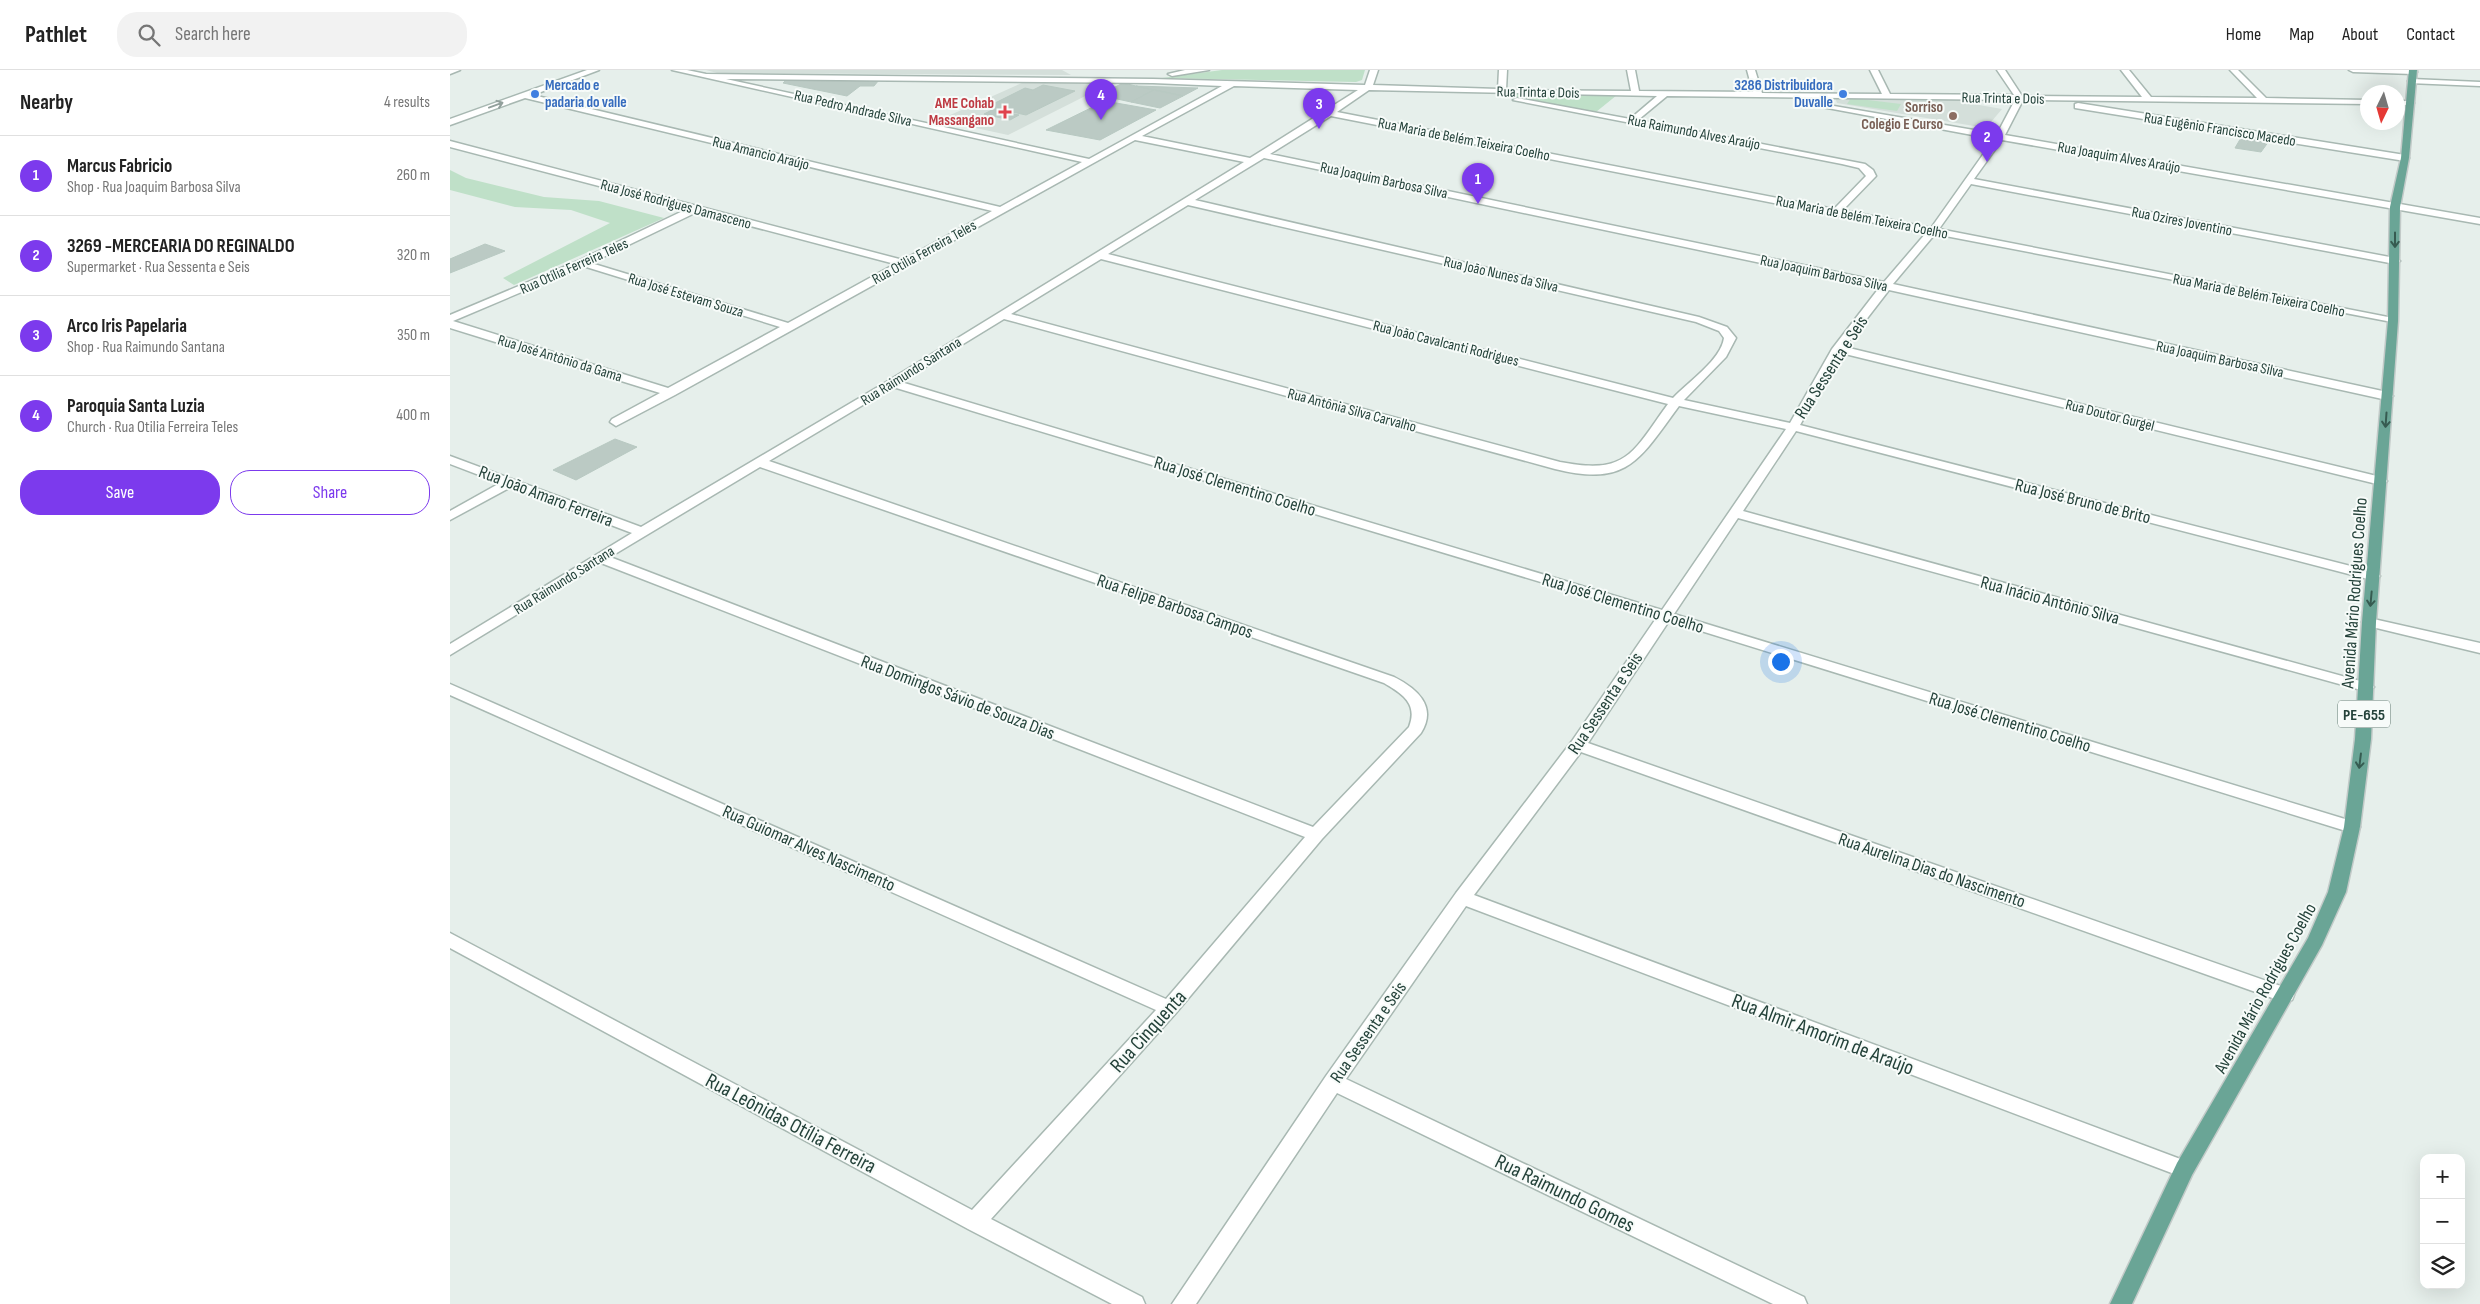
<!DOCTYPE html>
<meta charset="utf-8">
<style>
body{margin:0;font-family:"Sofia Sans Condensed",sans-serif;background:#f2f2f2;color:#222}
.controls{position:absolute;right:15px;bottom:15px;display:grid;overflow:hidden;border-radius:10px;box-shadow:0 5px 20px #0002}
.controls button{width:45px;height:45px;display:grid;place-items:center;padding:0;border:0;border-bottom:1px solid #e0e0e0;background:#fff;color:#222;font:25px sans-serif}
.compass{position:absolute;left:1910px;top:15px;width:45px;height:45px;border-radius:50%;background:#fff;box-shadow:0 5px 20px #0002;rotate:185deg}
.you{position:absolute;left:1330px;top:591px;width:18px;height:18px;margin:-12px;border:4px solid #fff;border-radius:50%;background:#1a73e8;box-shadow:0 0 0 8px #1a73e833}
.badge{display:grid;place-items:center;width:32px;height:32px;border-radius:50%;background:#7c3aed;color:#fff;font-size:16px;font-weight:700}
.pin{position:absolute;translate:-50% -41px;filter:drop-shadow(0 1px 2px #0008)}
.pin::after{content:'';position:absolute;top:26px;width:18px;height:15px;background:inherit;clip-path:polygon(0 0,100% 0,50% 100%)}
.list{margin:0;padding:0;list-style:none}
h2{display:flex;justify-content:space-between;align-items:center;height:65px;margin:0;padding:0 20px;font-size:21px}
h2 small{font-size:16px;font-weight:400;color:#767676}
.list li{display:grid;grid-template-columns:32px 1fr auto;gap:15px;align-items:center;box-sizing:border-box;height:80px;padding:0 20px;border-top:1px solid #e0e0e0}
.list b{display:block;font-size:19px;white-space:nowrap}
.list p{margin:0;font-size:16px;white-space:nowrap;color:#767676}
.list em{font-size:16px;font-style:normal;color:#767676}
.actions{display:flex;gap:10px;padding:15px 20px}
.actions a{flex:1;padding:11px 0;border:1px solid #7c3aed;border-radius:20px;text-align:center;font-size:18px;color:#7c3aed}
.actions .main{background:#7c3aed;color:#fff}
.icon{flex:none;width:28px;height:28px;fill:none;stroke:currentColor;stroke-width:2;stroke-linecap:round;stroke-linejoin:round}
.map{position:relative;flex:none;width:2030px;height:1234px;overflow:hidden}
header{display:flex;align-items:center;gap:30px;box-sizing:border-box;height:70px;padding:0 25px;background:#fff;border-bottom:1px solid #e0e0e0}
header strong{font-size:24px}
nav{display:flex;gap:28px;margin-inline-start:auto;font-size:18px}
.search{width:350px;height:45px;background:#f2f2f2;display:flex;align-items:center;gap:12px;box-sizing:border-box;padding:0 18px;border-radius:20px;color:#767676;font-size:19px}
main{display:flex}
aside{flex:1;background:#fff}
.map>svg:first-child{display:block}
</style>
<header>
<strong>Pathlet</strong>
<div class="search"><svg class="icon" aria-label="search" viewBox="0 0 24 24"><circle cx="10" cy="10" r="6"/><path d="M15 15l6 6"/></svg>Search here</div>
<nav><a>Home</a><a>Map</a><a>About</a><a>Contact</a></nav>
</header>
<main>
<aside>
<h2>Nearby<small>4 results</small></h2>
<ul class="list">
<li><span class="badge">1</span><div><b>Marcus Fabricio</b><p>Shop · Rua Joaquim Barbosa Silva</p></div><em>260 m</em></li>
<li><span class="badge">2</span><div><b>3269 -MERCEARIA DO REGINALDO</b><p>Supermarket · Rua Sessenta e Seis</p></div><em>320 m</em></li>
<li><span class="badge">3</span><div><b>Arco Iris Papelaria</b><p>Shop · Rua Raimundo Santana</p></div><em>350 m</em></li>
<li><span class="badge">4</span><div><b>Paroquia Santa Luzia</b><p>Church · Rua Otilia Ferreira Teles</p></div><em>400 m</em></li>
</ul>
<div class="actions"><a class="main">Save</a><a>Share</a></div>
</aside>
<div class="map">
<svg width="2030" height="1234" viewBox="0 0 2030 1234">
<rect width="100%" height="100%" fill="#e6efeb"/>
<g fill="#d4dfda">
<polygon points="256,0 612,0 621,5 267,3"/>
<polygon points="574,12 661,13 558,65 489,50"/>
<polygon points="1385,27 1520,30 1518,33 1552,39 1536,58 1387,33"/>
</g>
<g fill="#bfe0c8">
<polygon points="772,0 915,0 912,10 906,12 712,8"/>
<polygon points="1047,24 1167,25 1146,42"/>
<polygon points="1401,28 1451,34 1447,41 1397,34"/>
<polygon points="0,100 16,108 94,127 149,131 214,148 64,215 53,208 160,153 121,140 65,137 0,120"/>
</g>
<g fill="#bbcac4" stroke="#b8c9c2">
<polygon points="337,9 429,10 424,16 410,16 397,26 333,13"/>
<polygon points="673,13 686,16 704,20 681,32 649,25"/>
<polygon points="593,15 625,21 576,45 562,42 560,43 569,45 560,50 534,44 544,39 537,37 575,18 583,20"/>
<polygon points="686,16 748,18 733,26"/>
<polygon points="704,20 733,26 710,38 681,32"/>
<polygon points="655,31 706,40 650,70 596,60"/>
<polygon points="1792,66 1819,71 1811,82 1785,78"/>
<polygon points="35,174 55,181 0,203 0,189"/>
<polygon points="165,369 187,377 126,410 103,400"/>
</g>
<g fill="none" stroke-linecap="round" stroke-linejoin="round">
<g stroke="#a8b8b2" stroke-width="3">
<g id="minor">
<polygon points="0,0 10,0 0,4"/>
<path d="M137,0h12l-66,25 467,112 82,-45 -410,-92h15l19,4 447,5 212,6 5,-15h8l-5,15 125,4 1,-19h8l-1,20 125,1 -4,-21h8l4,21 114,1 -6,-22h8l7,23 120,1 -12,-24h8l12,24 124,1 -17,-25h8l17,26 120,1 -21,-27h8l22,27 106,1 -27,-28h8l28,28 102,2v4l-345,-4 -18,35 475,83v6l-478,-84 -28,39 421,79 5,3 -5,3 -424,-80 -32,45 454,89 4,1v4l-462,-89 -42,50 494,108 6,4 -2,2 -4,2 -498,-110 -44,57 540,131 2,3 -2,3 -4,1 -540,-132 -41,72 578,148 2,3 -2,3h-10l-572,-148 -53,80 628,173 3,3 -3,3h-10l-623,-172 -64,96 684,209 2,4 -2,4h-12l-677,-210 -81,122 704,247 2,5 -2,5 -7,2 -7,-2 -697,-248 -107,143 717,268 3,6 -3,6 -7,3 -7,-3 -711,-269 -120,173 458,218 3,7h-34l-436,-211 -141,211h-24l154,-228 130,-183 116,-152 85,-124 -764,-230 -124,74 625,216c22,11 44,29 27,56l-99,106 -146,174 -185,206 151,78 3,7h-33l-144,-75 -518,-281v-15l522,277 184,-200 -706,-315v-11l716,315 139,-162 -704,-274 -151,92v-11l182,-111 -121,-46 -61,33v-9l50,-28 -50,-19v-8l191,71 247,-146 356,-219 -109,-22 -460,255 -59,31 -6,-4 2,-3 48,-26 -210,-65v-13l128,-54 109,-52 -237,-62v-6l453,119 89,-49 -467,-113 -75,27v-6zM276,9l427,4 69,3 -133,73zM784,16l124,4 -108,68 -108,-22zM919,20l288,6 -27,23 -113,-21 -4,2 329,64 17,4 7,8 -32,33 -497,-97zM1217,26l348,4 -18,34 -198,-34 -4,2 199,37 -63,89 -88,-18 33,-34 -3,-6 -8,-6 -227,-44zM881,46l595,117 -42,49 -614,-128zM814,88l615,130 -47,61 -42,74 -106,-23 42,-43 10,-19 -9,-11 -28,-10 -504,-117zM738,135l508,117 23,9 5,7c-3,22 -36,44 -51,60l-565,-144zM247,142l198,52 -107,59 -197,-60zM651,189l567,145c-36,49 -40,71 -108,58l-549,-148zM133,196l197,61 -112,61 -215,-67zM554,249l551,150c73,18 84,-9 124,-63l107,23 -124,181 -761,-228zM310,397l624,216c19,11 34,21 25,44l-96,100 -703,-270z"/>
<polygon points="735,0 759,0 722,6 718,4"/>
<polygon points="1899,0 1965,0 1967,2 1963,4 1903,2"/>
<polygon points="1962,9 2030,12 2030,16 1959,13 1958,11"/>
<polygon points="1948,31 1960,31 1964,33 1960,35 1948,35"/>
<polygon points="1628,33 1955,85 1959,88 1955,91 1625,38 1625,34"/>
<polygon points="1919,548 2030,573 2030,583 1914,555 1912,552 1914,549"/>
</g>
</g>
<g stroke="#c2cac8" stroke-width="3">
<polygon id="primary" points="1959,0 1967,0 1959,88 1950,137 1948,251 1926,552 1921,669 1910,757 1896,822 1872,875 1742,1105 1682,1234 1660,1234 1727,1093 1858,868 1878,822 1894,757 1905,669 1912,552 1938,251 1940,137 1951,88"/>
</g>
<use href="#minor" fill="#fff" fill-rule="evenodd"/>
<use href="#primary" fill="#6aa596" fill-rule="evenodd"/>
</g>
<defs><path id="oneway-shaft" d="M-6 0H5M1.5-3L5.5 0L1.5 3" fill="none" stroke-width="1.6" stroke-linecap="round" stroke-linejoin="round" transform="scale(1.25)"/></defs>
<use stroke="#92a09c" href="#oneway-shaft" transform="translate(46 35) rotate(-20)"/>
<g stroke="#365b51">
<use href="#oneway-shaft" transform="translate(1945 170) rotate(90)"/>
<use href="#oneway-shaft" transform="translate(1936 350) rotate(94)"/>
<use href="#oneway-shaft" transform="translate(1921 529) rotate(95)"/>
<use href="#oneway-shaft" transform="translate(1910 691) rotate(97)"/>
</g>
<g fill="#3f7fe0" stroke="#f7fbf9" stroke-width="2">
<circle cx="85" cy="24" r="5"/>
<circle cx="1393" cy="24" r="5"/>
</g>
<path fill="#e0444e" stroke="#f7fbf9" stroke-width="2" d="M552.5 34.5h5v5h5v5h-5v5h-5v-5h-5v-5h5z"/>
<circle fill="#8d6e63" stroke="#f7fbf9" stroke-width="2" cx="1503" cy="46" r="5"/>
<g text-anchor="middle" stroke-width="4" stroke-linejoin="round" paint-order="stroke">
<g font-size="15" font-weight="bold" fill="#366cbe" stroke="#f7fbf9" text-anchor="start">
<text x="95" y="20">Mercado e<tspan x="95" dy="17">padaria do valle</tspan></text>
<text x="1383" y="20" text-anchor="end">3286 Distribuidora<tspan x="1383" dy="17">Duvalle</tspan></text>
</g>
<g font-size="15" fill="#24423a" stroke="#f7fbf9">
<text transform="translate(1088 22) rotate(1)" y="5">Rua Trinta e Dois</text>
<text transform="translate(1553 28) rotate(1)" y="5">Rua Trinta e Dois</text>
<text transform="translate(403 38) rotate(13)" y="5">Rua Pedro Andrade Silva</text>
<text transform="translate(1770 59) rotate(9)" y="5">Rua Eugênio Francisco Macedo</text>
<text transform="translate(1244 62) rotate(11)" y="5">Rua Raimundo Alves Araújo</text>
<text transform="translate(1014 69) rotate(11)" y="5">Rua Maria de Belém Teixeira Coelho</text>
<text transform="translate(311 83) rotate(14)" y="5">Rua Amancio Araújo</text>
<text transform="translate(1669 87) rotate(10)" y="5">Rua Joaquim Alves Araújo</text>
<text transform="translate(934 110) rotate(12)" y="5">Rua Joaquim Barbosa Silva</text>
<text transform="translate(226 134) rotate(15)" y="5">Rua José Rodrigues Damasceno</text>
<text transform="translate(1412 147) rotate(11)" y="5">Rua Maria de Belém Teixeira Coelho</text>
<text transform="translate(1732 151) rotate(11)" y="5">Rua Ozires Joventino</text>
<text transform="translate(474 182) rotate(-29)" y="5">Rua Otilia Ferreira Teles</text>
<text transform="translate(124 196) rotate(-24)" y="5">Rua Otília Ferreira Teles</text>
<text transform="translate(1374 203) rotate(12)" y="5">Rua Joaquim Barbosa Silva</text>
<text transform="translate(1051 204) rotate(13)" y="5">Rua João Nunes da Silva</text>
<text transform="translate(236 225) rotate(17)" y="5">Rua José Estevam Souza</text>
<text transform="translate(1809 225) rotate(11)" y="5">Rua Maria de Belém Teixeira Coelho</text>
<text transform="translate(996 273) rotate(14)" y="5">Rua João Cavalcanti Rodrigues</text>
<text transform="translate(110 288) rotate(17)" y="5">Rua José Antônio da Gama</text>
<text transform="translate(1770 289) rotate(12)" y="5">Rua Joaquim Barbosa Silva</text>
<text transform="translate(461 301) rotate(-32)" y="5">Rua Raimundo Santana</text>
<text transform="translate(902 340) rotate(15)" y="5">Rua Antônia Silva Carvalho</text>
<text transform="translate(1660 345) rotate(14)" y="5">Rua Doutor Gurgel</text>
<text transform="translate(114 510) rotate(-32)" y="5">Rua Raimundo Santana</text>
</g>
<g font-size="15" font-weight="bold" fill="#be3a42" stroke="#f7fbf9" text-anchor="end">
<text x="544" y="38">AME Cohab<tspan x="544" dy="17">Massangano</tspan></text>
</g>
<g font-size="15" font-weight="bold" fill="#785e54" stroke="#f7fbf9" text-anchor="end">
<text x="1493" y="42">Sorriso<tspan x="1493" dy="17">Colegio E Curso</tspan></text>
</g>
<rect fill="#f7fbf9" stroke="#637a73" stroke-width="1" x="1888" y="630.5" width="52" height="27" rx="4"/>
<g font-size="16" font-weight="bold" fill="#24423a">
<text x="1914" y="650">PE-655</text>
</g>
<g font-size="18" fill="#24423a" stroke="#f7fbf9">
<text transform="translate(1381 297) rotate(-57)" y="6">Rua Sessenta e Seis</text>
<text transform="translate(785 416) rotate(17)" y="6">Rua José Clementino Coelho</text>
<text transform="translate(96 426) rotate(21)" y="6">Rua João Amaro Ferreira</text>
<text transform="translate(1633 431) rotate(14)" y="6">Rua José Bruno de Brito</text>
<text transform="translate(1904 523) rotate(-86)" y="6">Avenida Mário Rodrigues Coelho</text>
<text transform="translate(1600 530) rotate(15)" y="6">Rua Inácio Antônio Silva</text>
<text transform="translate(1173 533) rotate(17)" y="6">Rua José Clementino Coelho</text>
<text transform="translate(725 536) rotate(19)" y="6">Rua Felipe Barbosa Campos</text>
<text transform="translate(508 627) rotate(21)" y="6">Rua Domingos Sávio de Souza Dias</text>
<text transform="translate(1155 633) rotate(-56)" y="6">Rua Sessenta e Seis</text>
<text transform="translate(1560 652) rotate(17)" y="6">Rua José Clementino Coelho</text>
<text transform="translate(359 778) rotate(24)" y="6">Rua Guiomar Alves Nascimento</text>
<text transform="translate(1482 800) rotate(19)" y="6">Rua Aurelina Dias do Nascimento</text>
<text transform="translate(1815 918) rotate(-61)" y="6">Avenida Mário Rodrigues Coelho</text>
<text transform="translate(918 962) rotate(-55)" y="6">Rua Sessenta e Seis</text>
</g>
<g font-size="21" fill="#24423a" stroke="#f7fbf9">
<text transform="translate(698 961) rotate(-48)" y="7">Rua Cinquenta</text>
<text transform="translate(1373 964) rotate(21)" y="7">Rua Almir Amorim de Araújo</text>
<text transform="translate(341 1053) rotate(28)" y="7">Rua Leônidas Otília Ferreira</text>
<text transform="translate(1115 1123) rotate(26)" y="7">Rua Raimundo Gomes</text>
</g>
</g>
</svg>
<div class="controls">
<button>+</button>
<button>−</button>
<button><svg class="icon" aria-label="layers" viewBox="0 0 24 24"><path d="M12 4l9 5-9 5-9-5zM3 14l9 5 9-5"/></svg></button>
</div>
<svg class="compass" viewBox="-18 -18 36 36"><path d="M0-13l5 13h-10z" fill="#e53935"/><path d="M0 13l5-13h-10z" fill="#767676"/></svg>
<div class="you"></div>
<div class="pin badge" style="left:1028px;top:134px">1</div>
<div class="pin badge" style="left:1537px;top:92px">2</div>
<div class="pin badge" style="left:869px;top:59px">3</div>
<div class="pin badge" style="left:651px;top:50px">4</div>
</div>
</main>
